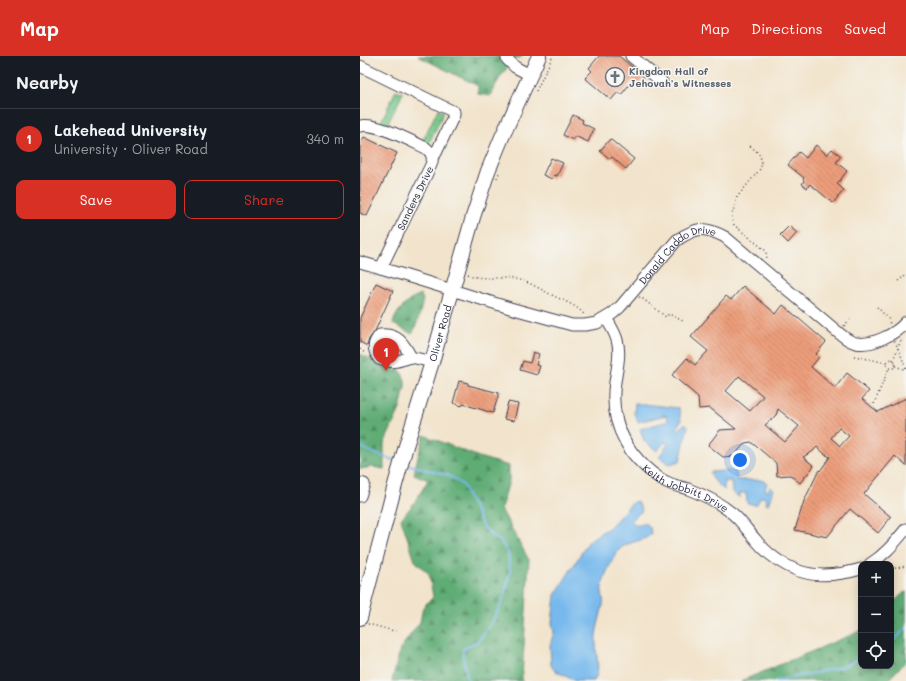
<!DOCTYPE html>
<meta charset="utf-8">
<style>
body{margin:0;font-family:Mali,sans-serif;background:#242831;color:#f1f3f6}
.controls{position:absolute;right:12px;bottom:12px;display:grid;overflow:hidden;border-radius:8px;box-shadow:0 2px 10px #0003}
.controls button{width:36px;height:36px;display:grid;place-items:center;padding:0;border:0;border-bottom:1px solid #363941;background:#171b24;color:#f1f3f6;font:20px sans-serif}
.you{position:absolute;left:380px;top:404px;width:14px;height:14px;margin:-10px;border:3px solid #fff;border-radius:50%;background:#1a73e8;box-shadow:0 0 0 6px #1a73e833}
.badge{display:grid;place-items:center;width:26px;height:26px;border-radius:50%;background:#d93025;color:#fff;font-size:13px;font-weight:700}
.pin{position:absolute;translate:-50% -33px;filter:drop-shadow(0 1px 2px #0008)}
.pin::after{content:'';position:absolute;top:21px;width:14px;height:12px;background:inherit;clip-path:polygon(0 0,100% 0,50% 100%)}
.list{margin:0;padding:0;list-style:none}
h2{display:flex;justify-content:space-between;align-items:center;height:52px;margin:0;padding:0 16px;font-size:17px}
h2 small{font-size:13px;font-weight:400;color:#9ea1a6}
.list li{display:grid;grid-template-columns:26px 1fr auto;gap:12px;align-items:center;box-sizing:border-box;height:60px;padding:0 16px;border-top:1px solid #363941}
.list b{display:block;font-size:15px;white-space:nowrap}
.list p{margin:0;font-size:13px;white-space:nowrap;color:#9ea1a6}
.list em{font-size:13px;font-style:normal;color:#9ea1a6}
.actions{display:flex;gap:8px;padding:12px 16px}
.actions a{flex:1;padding:9px 0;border:1px solid #d93025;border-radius:8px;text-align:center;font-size:14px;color:#d93025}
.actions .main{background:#d93025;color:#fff}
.icon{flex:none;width:22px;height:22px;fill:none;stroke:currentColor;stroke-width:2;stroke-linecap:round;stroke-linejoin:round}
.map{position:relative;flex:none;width:546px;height:625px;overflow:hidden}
header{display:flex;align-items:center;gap:24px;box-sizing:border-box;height:56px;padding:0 20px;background:#d93025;color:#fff}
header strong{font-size:19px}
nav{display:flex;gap:22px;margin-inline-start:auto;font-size:14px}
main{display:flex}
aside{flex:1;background:#171b24}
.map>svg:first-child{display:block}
</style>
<header>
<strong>Map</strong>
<nav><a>Map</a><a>Directions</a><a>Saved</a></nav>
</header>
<main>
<aside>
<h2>Nearby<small></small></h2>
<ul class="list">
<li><span class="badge">1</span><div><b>Lakehead University</b><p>University · Oliver Road</p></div><em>340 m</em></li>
</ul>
<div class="actions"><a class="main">Save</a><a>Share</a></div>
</aside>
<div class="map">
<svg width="546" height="625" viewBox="0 0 546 625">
<defs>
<pattern id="grass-dots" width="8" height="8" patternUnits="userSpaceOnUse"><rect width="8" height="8" fill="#74c789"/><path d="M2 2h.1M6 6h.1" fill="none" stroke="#5fa171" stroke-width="1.8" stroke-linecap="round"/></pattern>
<pattern id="forest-firs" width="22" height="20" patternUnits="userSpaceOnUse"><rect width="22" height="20" fill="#5fac75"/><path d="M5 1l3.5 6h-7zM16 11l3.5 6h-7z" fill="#4e8c61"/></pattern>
<pattern id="building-back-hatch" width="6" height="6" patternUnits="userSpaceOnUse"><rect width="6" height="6" fill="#ed9e7a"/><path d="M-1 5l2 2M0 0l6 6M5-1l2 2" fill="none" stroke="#c08065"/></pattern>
</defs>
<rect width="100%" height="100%" fill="#f6f6f2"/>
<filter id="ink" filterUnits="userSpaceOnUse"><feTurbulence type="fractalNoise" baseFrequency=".025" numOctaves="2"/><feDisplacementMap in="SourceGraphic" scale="8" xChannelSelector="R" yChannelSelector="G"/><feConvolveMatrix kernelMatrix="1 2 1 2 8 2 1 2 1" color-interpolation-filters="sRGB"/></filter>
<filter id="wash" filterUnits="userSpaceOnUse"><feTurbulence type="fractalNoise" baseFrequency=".012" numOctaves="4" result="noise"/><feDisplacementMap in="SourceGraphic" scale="16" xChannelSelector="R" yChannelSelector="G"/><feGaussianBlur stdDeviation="0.9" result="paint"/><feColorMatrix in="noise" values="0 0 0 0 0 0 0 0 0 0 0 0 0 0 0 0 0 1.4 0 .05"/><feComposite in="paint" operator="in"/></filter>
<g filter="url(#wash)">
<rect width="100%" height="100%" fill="#f2e4cc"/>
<g fill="url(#grass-dots)" stroke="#4b7462">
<polygon points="36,34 43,37 27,69 21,66"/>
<polygon points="78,53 84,56 68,89 62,86"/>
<path d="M26,285c7,0 13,6 14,13l-3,3 -9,1 -9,-6c1,-5 2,-9 7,-11z"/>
</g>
<g fill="url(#forest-firs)" stroke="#406758">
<path d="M58,0h105c-17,7 -25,25 -33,40l-12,-2v-8z"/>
<path d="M60,238l3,5c-2,12 -5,24 -11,35l-19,-10c2,-13 16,-24 27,-30z"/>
<polygon points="0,298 29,312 37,310 41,315 45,324 45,331 40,353 24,388 24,413 13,411 0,413"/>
<path d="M64,379l55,22 30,9v15l-8,28 28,51 -7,119 2,2h-132l8,-32 20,-27 3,-15 10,-10 -4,-23 -14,-13 -14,-42 14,-17 13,-22 -14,-6c2,-13 7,-26 10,-39z"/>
<polygon points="546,535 546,605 527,625 381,625 498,576 501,574 501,610 531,610 531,548"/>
</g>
<g fill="#77b9ec" stroke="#4c6e94">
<polygon points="275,347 319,352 321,365 316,372 319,374 325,367 328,370 320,405 309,408 299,401 308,388 305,386 297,395 284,385 280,373 308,365 306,359 278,366 274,357"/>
<path d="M376,414l1,10h24l6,3 -2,7 3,1 2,-4 4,2 -6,15 -3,-2 1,-4 -5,-1 -5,8 -9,-2 -1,-10h-6v5l-8,-6 -1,-11h-7v9c-5,-5 -13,-10 -14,-18z"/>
<path d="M277,445l4,7 1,3 -10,8 1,4c4,4 7,2 12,0l5,4 1,7c-8,9 -24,6 -33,17 -4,4 -16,30 -16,36 -1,7 3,12 1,18 -3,14 -8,26 -7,40 0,12 5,25 -2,36h-19l-21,-11 -3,-5 -1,-20 4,-13 -2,-9 3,-28 27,-43 7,-11 11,-8 9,-5 21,-23 3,-3z"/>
</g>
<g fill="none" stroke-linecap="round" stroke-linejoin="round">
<g stroke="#77b9ec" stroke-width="2">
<path d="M0,390c11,7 24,11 36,15"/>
<polyline points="46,408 88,419 103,429 107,440 116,455 122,469 131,479 141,486 148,496 150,516 145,538 139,553 131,568 118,585 103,593 103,602 108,625"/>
<polyline points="531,587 546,572"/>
<polyline points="415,625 482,611 501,602"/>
</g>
</g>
<g id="blocks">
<g fill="url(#building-back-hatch)" fill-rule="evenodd">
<polygon points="239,0 259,0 284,21 278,29 272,25 261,39 258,36 251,44 225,22 232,15 229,12"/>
<polygon points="213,59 223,64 222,67 234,73 228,86 215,80 213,84 203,79"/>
<polygon points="4,81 37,97 7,160 0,157 0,89"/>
<polygon points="250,83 274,103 266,113 252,101 250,103 240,95"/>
<polygon points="456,89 467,99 472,93 481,100 476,106 487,115 477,128 484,134 473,147 450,128 447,132 442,128 444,125 443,123 444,122 428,109 439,96 446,102"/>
<polygon points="191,102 203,107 197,120 194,119 192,123 183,119"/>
<polygon points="429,170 437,177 428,187 420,179"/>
<polygon points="16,227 33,235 15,275 9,283 7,290 0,286 0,262"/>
<path d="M383,230l33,28 7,-9 43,37 -10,12 3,3 -8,10 24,21 12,-15 22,18 -7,8 16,13 28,-14v68l-11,-10 -31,38 27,23 -13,16 -28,-24 -23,28 -32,-7 9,-29 15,-31 1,1 10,-14 -4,-2 1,-1h-2l-8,-7 -5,5 -9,5 11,9 -14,17 -10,-8 -13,1 -1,-13 -25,-21 -6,1 -11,13 -11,1 -15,-12 12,-15 16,-1 -26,-21 -11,1 -1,-12 -26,-22 15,-17 8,7 13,-14 -17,-14 35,-41 5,4zM379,320l24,20 -13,15 -24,-20zM418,353l21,17 -14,16 -20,-17 8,-7 3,-3zM479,372l10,8 -9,10 -9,-8z"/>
<polygon points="173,296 179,298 176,309 180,310 177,319 160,314 163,305 170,307"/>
<polygon points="99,325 108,327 108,329 139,337 133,357 103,348 102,350 93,347"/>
<polygon points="148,346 158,348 154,365 144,363"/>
</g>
</g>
</g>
<g filter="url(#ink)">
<use href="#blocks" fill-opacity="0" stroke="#413f51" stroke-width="1"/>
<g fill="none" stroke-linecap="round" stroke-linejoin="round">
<g stroke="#413f51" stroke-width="13">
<g id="minor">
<polyline points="147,0 147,3 155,11 170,19"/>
<polyline points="271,0 302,26"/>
<polyline points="0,10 92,55 94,56 94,59 76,97 72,100"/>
<path id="s1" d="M0,70c16,-4 51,15 66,22 6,5 8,9 5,17l-50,103 129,40 62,17h13l12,-2 15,-9 8,-7 57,-67c20,-13 27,-14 48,-3l115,97c5,4 10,8 16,9 16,3 40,-9 50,-21"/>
<polyline points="0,206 21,212"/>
<path id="s2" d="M246,262c4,7 9,14 11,22 4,13 0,29 -2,42 -3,20 0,41 10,59 8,16 28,36 46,43 5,2 11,3 17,5 16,6 32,14 45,25 8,7 15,17 22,25 12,15 25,25 44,32 20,7 41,4 62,-2"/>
<path d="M51,301c-13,4 -18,7 -32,2 -6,-10 -7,-15 1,-24 18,-2 24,9 31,22l21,5"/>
<polyline points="0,427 4,428 0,440"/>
<path d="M510,508c15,-9 25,-22 36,-35"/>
</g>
</g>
<g stroke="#413f51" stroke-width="16">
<g id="major">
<path id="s3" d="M0,562l35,-133 11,-39 26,-84 16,-57 25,-88 15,-46 14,-34 37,-81"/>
</g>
</g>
<g stroke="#413f51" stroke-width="1.5" stroke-dasharray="1 3" stroke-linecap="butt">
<polyline points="176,35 193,0"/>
<path d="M390,90c9,7 12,9 11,22l-24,29 -5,18v4l2,6 32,26 1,9"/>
<polyline points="137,122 140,115"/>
<path d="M108,218c13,7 32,2 46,5 15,2 27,11 40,17 10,5 25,10 31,20"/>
<polyline points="538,225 542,222 546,218"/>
<polyline points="279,241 283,243 306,261 309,258 325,266"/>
<polyline points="517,251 528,262 530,268"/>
<polyline points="484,270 492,261"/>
<polyline points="535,285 546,312"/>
<polyline points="0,293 6,298"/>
<polyline points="494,300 527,307"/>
<circle cx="531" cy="308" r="4.5"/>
<polyline points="533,304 542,282"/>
<polyline points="535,310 546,314"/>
<polyline points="514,348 529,312"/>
<polyline points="531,513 546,510"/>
<polyline points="8,568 38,576"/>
</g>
<use href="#minor" stroke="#fff" stroke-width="11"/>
<use href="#major" stroke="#fff" stroke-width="14"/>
</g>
</g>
<defs>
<g id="church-ring" transform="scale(1)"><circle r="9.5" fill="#f6f6f2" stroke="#6b7280" stroke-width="1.5"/><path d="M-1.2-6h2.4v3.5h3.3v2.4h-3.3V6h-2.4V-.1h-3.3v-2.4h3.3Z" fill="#6b7280"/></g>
</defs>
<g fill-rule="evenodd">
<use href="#church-ring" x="255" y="21"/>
</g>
<g text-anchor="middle" stroke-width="3" stroke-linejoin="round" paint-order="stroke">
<g font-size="10" font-weight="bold" fill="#5b616d" stroke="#f6f6f2" text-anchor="start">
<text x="269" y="19">Kingdom Hall of<tspan x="269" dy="12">Jehovah's Witnesses</tspan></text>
</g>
<g font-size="10" fill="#22223b" stroke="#f6f6f2">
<text transform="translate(55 142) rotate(-64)" y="4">Sanders Drive</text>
<text dy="4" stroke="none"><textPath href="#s1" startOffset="538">Donald Caddo Drive</textPath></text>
<text dy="4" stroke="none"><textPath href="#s3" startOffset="296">Oliver Road</textPath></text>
<text dy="4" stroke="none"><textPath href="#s2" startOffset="207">Keith Jobbitt Drive</textPath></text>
</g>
</g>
</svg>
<div class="controls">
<button>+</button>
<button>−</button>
<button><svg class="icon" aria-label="locate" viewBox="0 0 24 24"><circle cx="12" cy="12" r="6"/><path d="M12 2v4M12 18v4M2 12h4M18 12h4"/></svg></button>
</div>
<div class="you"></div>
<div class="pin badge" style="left:26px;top:315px">1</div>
</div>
</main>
